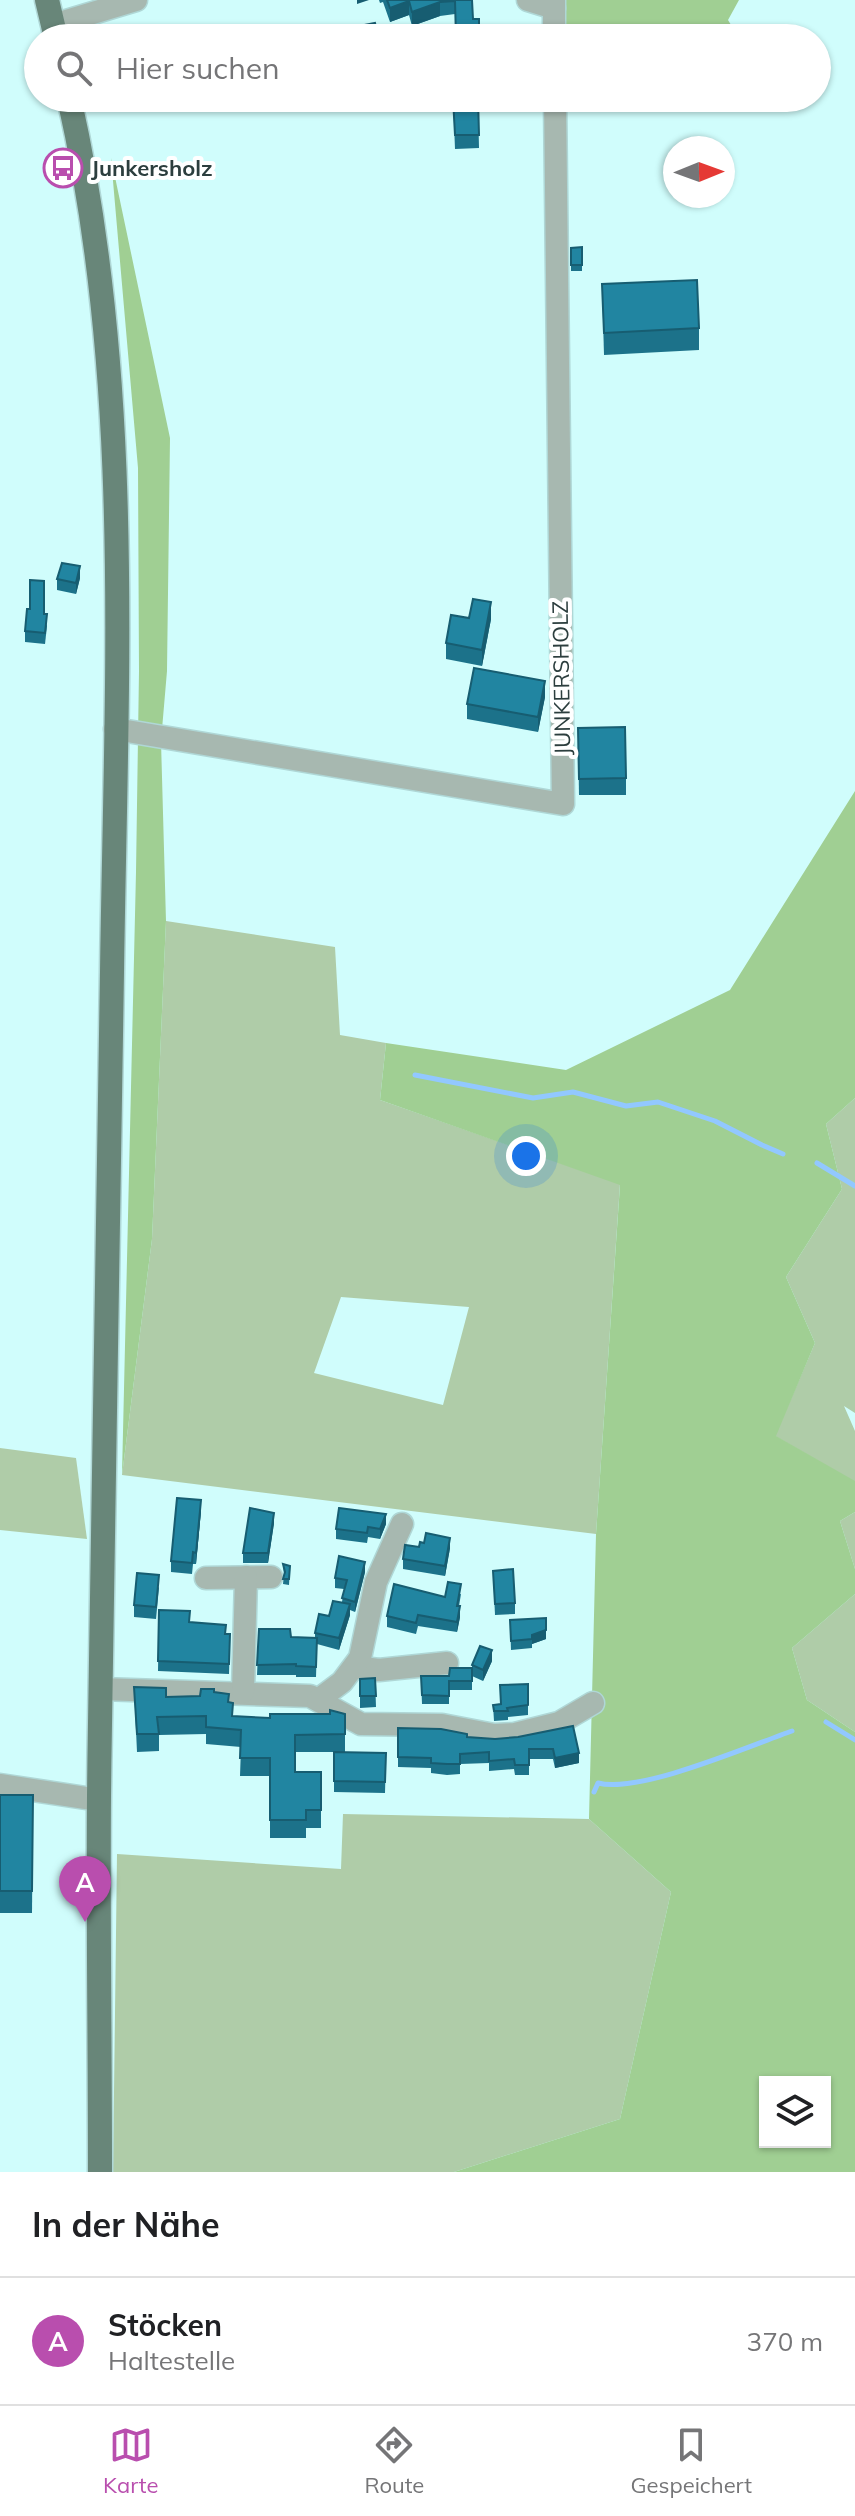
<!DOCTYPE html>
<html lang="de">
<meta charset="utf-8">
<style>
body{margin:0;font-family:Mulish,sans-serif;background:#f6f6f6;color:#202124}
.controls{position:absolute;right:24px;bottom:24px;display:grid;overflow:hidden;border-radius:0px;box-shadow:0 2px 6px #0004}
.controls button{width:72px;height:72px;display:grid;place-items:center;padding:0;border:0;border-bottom:2px solid #e0e0e0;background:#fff;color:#202124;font:40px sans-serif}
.compass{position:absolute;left:663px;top:136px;width:72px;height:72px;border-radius:50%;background:#fff;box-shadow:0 2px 6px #0004;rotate:89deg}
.you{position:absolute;left:526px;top:1156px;width:28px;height:28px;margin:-20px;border:6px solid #fff;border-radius:50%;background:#1a73e8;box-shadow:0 0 0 12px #1a73e833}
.badge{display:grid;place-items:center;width:52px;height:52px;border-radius:50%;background:#b94eae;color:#fff;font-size:26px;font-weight:700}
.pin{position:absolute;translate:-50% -66px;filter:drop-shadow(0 2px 4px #0008)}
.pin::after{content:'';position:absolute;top:42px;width:28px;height:24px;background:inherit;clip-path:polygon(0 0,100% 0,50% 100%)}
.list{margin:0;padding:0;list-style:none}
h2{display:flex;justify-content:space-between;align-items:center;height:104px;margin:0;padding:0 32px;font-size:34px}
h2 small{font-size:26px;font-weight:400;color:#757577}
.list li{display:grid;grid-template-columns:52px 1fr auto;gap:24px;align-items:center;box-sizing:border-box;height:128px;padding:0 32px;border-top:2px solid #e0e0e0}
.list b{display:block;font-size:30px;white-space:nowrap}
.list p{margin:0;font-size:26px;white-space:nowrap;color:#757577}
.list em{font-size:26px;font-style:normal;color:#757577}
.icon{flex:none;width:44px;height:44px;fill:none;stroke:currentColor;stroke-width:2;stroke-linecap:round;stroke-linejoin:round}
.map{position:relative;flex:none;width:855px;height:2172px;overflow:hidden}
.search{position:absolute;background:#fff;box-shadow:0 2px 6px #0004;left:24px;right:24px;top:24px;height:88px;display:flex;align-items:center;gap:20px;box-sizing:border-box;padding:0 28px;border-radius:44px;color:#757577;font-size:30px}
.sheet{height:232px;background:#fff}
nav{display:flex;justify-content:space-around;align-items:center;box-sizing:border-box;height:112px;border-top:2px solid #e0e0e0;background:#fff;font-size:22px;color:#757577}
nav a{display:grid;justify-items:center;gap:4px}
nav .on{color:#b94eae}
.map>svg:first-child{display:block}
</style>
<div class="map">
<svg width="855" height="2172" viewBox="0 0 855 2172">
<rect width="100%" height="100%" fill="#d0fdfc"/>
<g fill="#afcca8" fill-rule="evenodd">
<path d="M166,921l169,26 5,88 46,8 -6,57 240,84 -24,350 -474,-59 30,-236zM341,1297l128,10 -26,98 -129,-32z"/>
<polygon points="855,1098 855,1413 844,1406 855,1431 855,1482 775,1436 815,1343 786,1277 842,1189 826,1124"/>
<polygon points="0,1448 76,1458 87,1539 0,1530"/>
<polygon points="855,1512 855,1569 840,1521"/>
<polygon points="855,1594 855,1732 807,1700 792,1648"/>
<polygon points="343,1814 589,1819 671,1892 620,2119 454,2172 113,2172 117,1854 341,1869"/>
</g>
<g fill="#a0cf93" fill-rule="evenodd">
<polygon points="561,0 739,0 728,20 739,38 563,38"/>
<polygon points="111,158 170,438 167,671 161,741 166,921 152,1239 122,1475 136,872 139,671 138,468"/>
<path d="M855,791v307l-29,26 16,65 -56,88 29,66 -39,93 79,45v31l-15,9 15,48v25l-63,54 15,52 48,32v440h-401l166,-53 51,-227 -82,-73 7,-285 24,-349 -240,-85 6,-57 180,27 164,-80zM765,2082h60v60h-60z"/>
</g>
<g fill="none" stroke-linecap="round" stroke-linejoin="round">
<g stroke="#92c8ff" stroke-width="5">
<polyline points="415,1075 533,1098 573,1092 626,1106 658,1102 715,1121 762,1145 783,1154"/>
<polyline points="817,1163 855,1186"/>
<polyline points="826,1722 855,1740"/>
<path d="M594,1792l4,-9c41,11 151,-37 194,-52"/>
</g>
<g stroke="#afd7d6" stroke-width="25">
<g id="minor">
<polyline points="528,0 554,8"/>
<polyline points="554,0 554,38"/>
<polyline points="53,25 136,0"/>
<polyline points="115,729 563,804 555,98"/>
<polyline points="206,1578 271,1577"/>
<polyline points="355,1667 379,1670 447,1663"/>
<polyline points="101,1689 310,1696 361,1724 442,1725 494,1735 515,1734 559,1723 593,1703"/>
<polyline points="243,1692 246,1577"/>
<polyline points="318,1700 342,1682 360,1658 376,1582 402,1524"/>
<polyline points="0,1785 99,1800"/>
</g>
</g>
<g stroke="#afd7d6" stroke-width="27">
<g id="major">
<polyline points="47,0 56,38"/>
<path d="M69,98c65,286 47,582 43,874 -3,274 -10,549 -13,824 -1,125 1,251 1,376"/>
</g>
</g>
<use href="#minor" stroke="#a7b8b0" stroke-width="22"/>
<use href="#major" stroke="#688679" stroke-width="24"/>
</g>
<g fill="#1c728a">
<polygon points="379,0 472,0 473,19 479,38 455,14 440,16 412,26 409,15 390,22 383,2 380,3"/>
<rect x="381" y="98" width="24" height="9"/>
<polygon points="453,98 482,98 482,104 478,104 479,148 455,149"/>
<polygon points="582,247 582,271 571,271 571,248"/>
<polygon points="602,284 699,328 699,350 604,355"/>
<polygon points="80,578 76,594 57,590 57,579"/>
<polygon points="44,614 47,626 45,644 25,642 25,631"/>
<polygon points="469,618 491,619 482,666 446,659 446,643"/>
<polygon points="545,697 538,732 467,719 467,704"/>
<polygon points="578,728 626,778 626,795 579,795"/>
<polygon points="201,1511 196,1564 193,1564 192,1574 171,1572 171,1561"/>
<polygon points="274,1523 268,1563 243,1563 243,1553"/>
<polygon points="386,1524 380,1539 368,1537 367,1543 336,1539 336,1529"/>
<polygon points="424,1543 450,1548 445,1576 403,1569 403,1559"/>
<polygon points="283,1564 290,1566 289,1585 283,1584 284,1574"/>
<polygon points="493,1571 515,1603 515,1614 495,1615"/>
<polygon points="365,1572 355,1612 350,1610 350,1615 339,1650 317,1644 316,1677 296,1677 296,1675 257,1675 259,1629 291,1637 315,1638 315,1633 342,1602 344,1589 335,1588 335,1578"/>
<polygon points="159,1587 156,1619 134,1617 134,1605"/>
<polygon points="461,1594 459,1606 460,1617 457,1632 418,1626 416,1634 387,1627 387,1616 445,1597"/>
<polygon points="159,1610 190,1622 226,1634 230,1634 229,1674 158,1671"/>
<polygon points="510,1620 546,1639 532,1644 532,1648 511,1650"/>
<polygon points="492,1661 483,1681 472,1676 472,1665"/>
<polygon points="472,1668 472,1690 449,1690 449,1704 422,1704 421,1676 449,1676"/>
<polygon points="375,1678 376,1707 360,1708 360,1679"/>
<polygon points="528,1684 528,1715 508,1717 508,1720 494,1721 493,1705 501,1704"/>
<polygon points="134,1687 166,1697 200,1696 214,1692 229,1702 233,1716 270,1718 345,1714 345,1752 386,1753 385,1793 334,1792 334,1752 295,1752 295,1772 321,1772 321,1828 306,1828 306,1838 270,1838 270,1776 240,1776 241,1747 206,1744 206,1734 159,1735 159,1751 137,1752"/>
<polygon points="573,1726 579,1763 555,1768 553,1759 529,1759 529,1775 515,1775 514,1769 489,1771 489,1763 460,1764 460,1774 447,1775 431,1773 431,1768 398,1767 398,1728 467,1737 495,1739 518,1737"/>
<polygon points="0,1795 33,1795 32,1913 0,1913"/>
</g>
<g fill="#175d71">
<polygon points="357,0 369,0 357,4"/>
<polygon points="409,1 409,15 390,22 390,8"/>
<polygon points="440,2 440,16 412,26 412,12"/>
<polygon points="80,566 80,578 76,594 76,583"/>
<polygon points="491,602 491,619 482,666 482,650"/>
<polygon points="545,681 545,697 538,732 538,717"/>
<polygon points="201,1500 201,1511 196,1564 196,1553"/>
<polygon points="274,1513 274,1523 268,1563 268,1553"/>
<polygon points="386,1514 386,1524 380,1539 380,1529"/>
<polygon points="450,1538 450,1548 445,1576 445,1566"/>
<polygon points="365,1562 365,1572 355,1612 355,1602"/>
<polygon points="350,1604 350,1615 339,1650 339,1638"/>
<polygon points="460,1606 460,1617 457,1632 457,1622"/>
<polygon points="546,1630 546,1639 532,1644 532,1635"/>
<polygon points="492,1650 492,1661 483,1681 483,1670"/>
<polygon points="579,1753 579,1763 555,1768 555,1758"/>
</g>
<g fill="#2185a1" stroke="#175d71" stroke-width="2">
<polygon points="387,0 472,0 473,19 479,19 479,38 456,38 455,1 440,2 412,12 409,1 390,8"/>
<polygon points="375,23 379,38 362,38 359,26"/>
<polygon points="453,98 478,98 479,135 455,135"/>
<polygon points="582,247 582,265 571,265 571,248"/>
<polygon points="697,280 699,328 604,333 602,284"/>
<polygon points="62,563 80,566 76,583 57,579"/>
<polygon points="30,580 44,581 44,614 47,614 45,633 25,631 27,609 30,609"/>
<polygon points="473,599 491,602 482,650 446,643 451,615 469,618"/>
<polygon points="474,668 545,681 538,717 467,704"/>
<polygon points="625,727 626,778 579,779 578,728"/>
<polygon points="177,1498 201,1500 196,1553 193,1552 192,1563 171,1561"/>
<polygon points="250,1508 274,1513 268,1553 243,1553"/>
<polygon points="339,1508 386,1514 380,1529 368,1527 367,1533 336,1529"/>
<polygon points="426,1533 450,1538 445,1566 403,1559 405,1545 419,1547 420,1542 424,1543"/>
<polygon points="339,1556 365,1562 355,1602 342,1598 347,1580 335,1578"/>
<polygon points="283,1564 290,1566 289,1579 283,1579 285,1572"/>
<polygon points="513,1569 515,1603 495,1604 493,1571"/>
<polygon points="137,1573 159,1575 156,1607 134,1605"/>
<polygon points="448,1582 461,1584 457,1606 460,1606 457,1622 418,1615 416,1623 387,1616 394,1584 445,1597"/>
<polygon points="333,1601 350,1604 339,1638 315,1633 319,1614 329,1616"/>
<polygon points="159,1610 190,1611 189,1622 226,1625 225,1634 230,1634 229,1664 158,1661"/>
<polygon points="546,1618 546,1630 532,1635 532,1639 511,1641 510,1620"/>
<polygon points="259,1629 290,1629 291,1637 317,1638 316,1667 296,1666 296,1664 257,1665"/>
<polygon points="480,1646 492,1650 483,1670 472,1665"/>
<polygon points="450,1668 472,1668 472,1681 449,1681 449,1696 422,1695 421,1676 449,1676"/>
<polygon points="375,1678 376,1696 360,1696 360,1679"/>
<polygon points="528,1684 528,1705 507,1708 508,1711 494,1711 493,1705 501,1704 500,1685"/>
<polygon points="134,1687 166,1688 166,1697 200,1696 201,1689 214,1689 214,1692 229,1694 228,1702 233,1703 232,1716 270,1718 270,1714 330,1714 330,1710 345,1714 345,1734 295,1735 295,1772 321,1772 321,1810 306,1810 306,1820 270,1820 270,1758 240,1758 241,1730 206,1727 206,1716 157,1717 159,1734 137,1734"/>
<polygon points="573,1726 579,1753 555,1758 553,1749 529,1749 529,1765 515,1765 514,1759 489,1761 489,1752 460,1754 460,1764 447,1764 431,1763 431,1758 398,1757 398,1728 441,1729 467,1734 467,1737 495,1739 518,1737"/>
<polygon points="334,1752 386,1753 385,1782 334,1781"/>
<polygon points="0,1795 33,1795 32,1891 0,1891"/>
</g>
<defs>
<g id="bus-ring" transform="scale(2)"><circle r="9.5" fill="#fff" stroke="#b94eae" stroke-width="1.5"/><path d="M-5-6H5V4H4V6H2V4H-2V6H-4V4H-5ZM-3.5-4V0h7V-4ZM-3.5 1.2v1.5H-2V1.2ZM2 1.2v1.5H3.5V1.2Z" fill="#b94eae"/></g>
</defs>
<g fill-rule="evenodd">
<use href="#bus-ring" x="63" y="168"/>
</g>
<g text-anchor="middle" stroke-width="8" stroke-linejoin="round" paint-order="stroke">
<g font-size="22" font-weight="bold" fill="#2c3e3e" stroke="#fff" text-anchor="start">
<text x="91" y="176">Junkersholz</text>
</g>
<g font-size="22" fill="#2c3e3e" stroke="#fff">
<text transform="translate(561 678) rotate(-91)" y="8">JUNKERSHOLZ</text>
</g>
</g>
</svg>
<div class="controls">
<button><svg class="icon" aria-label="layers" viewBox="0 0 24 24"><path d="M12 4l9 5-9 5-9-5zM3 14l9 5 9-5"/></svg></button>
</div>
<svg class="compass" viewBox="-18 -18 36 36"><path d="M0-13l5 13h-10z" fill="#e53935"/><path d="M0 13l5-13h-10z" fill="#757577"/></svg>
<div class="you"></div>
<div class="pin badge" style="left:85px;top:1922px">A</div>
<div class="search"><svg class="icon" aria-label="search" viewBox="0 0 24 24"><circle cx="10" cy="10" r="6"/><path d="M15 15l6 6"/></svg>Hier suchen</div>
</div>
<section class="sheet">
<h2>In der Nähe<small></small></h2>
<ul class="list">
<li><span class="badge">A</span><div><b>Stöcken</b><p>Haltestelle</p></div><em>370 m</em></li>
</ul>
</section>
<nav>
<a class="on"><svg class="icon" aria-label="map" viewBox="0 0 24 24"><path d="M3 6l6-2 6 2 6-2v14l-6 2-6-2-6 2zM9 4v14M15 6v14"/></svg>Karte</a>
<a><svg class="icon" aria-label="directions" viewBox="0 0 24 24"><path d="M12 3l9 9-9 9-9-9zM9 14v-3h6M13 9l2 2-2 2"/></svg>Route</a>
<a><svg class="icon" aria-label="saved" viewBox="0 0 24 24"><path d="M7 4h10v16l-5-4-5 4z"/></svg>Gespeichert</a>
</nav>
